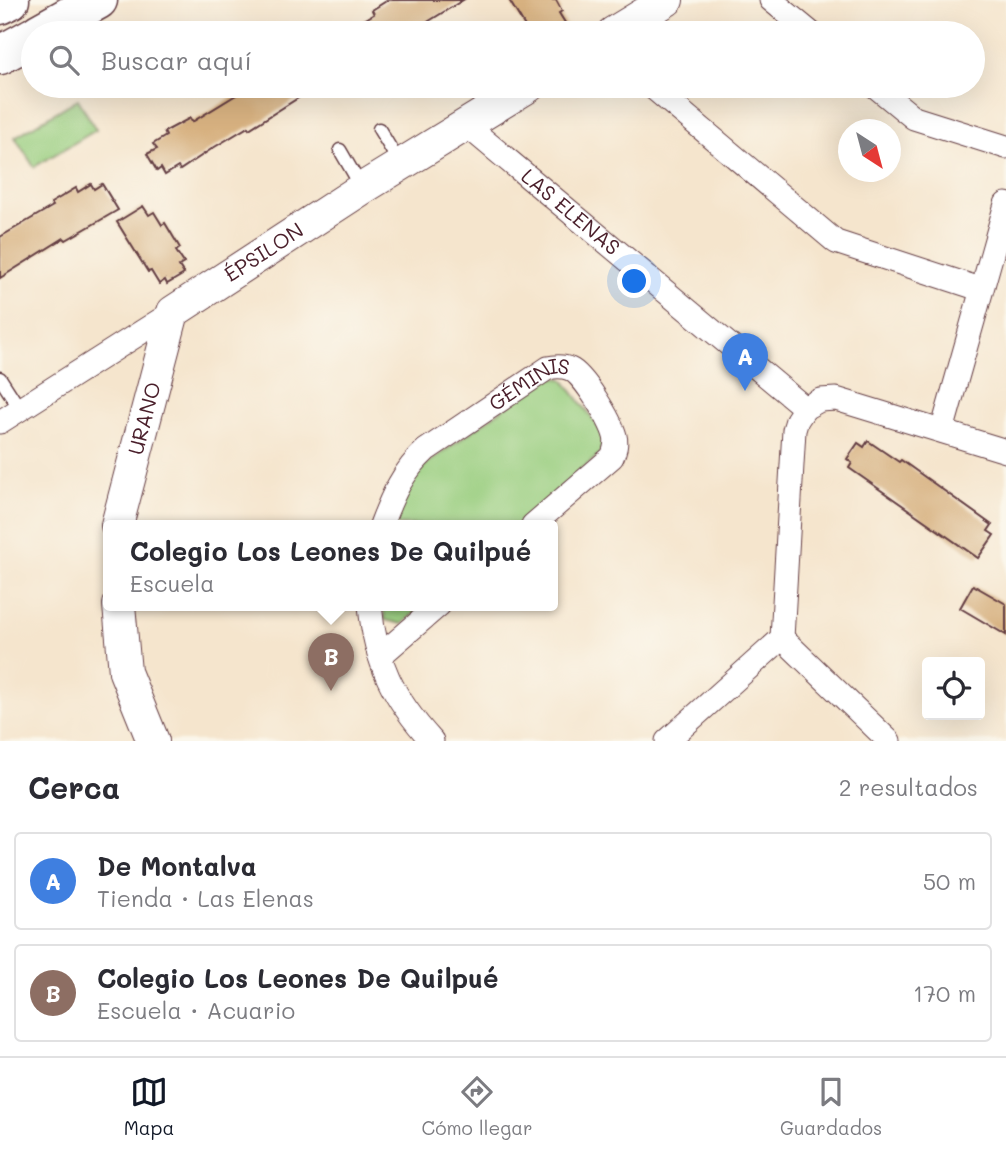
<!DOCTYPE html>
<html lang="es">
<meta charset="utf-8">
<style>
body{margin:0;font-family:Mali,sans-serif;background:#f2f2f3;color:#2b2b33}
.controls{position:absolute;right:21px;bottom:21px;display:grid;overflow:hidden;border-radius:7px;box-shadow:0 7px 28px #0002}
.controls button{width:63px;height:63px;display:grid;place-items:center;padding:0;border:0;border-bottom:2px solid #e1e1e2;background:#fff;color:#2b2b33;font:35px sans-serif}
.compass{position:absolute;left:838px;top:119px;width:63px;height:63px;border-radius:50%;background:#fff;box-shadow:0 7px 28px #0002;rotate:144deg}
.you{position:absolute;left:635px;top:282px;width:24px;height:24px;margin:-18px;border:5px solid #fff;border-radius:50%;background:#1a73e8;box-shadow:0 0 0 10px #1a73e833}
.badge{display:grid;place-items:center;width:46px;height:46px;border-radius:50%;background:#111827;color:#fff;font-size:23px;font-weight:700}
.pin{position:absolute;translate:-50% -58px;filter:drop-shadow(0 2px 4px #0008)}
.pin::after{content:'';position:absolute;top:37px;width:24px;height:21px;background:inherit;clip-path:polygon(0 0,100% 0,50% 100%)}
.popup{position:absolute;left:103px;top:520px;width:455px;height:91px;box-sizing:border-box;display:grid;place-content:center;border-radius:7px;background:#fff;filter:drop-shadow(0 2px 5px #0005);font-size:23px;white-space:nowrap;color:#7c7c81}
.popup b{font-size:26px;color:#2b2b33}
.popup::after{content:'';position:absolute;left:50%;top:100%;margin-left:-14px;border:14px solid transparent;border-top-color:#fff}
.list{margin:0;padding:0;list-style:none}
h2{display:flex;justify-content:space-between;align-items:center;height:91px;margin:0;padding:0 28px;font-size:30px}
h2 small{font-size:23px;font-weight:400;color:#7c7c81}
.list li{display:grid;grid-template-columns:46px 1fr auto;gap:21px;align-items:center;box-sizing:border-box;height:98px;margin:0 14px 14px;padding:0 14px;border:2px solid #e1e1e2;border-radius:7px}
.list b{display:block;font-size:26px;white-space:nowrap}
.list p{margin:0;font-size:23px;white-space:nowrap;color:#7c7c81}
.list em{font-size:23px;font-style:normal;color:#7c7c81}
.icon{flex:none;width:38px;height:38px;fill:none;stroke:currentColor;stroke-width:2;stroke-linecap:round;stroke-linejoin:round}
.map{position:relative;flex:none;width:1006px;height:741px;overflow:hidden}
.search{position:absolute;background:#fff;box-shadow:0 7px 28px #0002;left:21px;right:21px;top:21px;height:77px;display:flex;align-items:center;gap:18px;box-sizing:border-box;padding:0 24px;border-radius:38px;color:#7c7c81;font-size:26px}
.sheet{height:315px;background:#fff}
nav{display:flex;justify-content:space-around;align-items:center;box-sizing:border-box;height:98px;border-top:2px solid #e1e1e2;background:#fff;font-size:19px;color:#7c7c81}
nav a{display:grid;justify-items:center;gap:4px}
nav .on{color:#111827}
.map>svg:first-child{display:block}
</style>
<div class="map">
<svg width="1006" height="741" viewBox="0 0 1006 741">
<rect width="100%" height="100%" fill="#fbf7ec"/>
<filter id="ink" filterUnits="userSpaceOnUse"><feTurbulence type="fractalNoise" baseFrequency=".0143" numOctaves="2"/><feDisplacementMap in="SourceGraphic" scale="14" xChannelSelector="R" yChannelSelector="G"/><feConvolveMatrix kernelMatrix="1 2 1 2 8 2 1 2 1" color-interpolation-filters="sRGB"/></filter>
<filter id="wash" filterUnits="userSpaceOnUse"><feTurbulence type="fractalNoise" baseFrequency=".00686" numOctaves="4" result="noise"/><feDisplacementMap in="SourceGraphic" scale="28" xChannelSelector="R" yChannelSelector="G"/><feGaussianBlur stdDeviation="1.57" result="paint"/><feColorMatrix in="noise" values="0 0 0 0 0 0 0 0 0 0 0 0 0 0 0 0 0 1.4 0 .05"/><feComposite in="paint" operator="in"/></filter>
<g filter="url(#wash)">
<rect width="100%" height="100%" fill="#f5e5cd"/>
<g fill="#98cd7e" stroke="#717654" stroke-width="2">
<polygon points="78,99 96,130 34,167 15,137"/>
<polygon points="548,376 563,379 604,434 600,454 518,525 390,525 417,471"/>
<polygon points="383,605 424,605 402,624 385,620"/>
</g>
<g id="blocks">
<g fill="#d7b180">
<polygon points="388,0 463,0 421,26 422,28 412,33 343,33 374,14 372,10"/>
<polygon points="509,0 556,0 562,11 559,13 567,26 555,33 529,33"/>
<polygon points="242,86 317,86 249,129 248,127 213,148 180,170 178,167 165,175 161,168 157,171 147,154 157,149 153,144 166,136 164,132 190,118 192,122 236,95 233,91"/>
<polygon points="91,184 94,189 102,184 118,210 66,240 64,238 0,278 0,237 53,206 51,203 76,188 78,192"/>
<polygon points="143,206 149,215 154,212 162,225 165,223 180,248 176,251 184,263 179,266 184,274 167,284 165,280 159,284 151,271 148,272 117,222"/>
<polygon points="868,441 899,462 901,460 992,525 988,531 994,535 978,558 849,468 852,463 847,459 858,443 864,447"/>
<polygon points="973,585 1006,604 1006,635 960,608"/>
</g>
</g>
</g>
<g filter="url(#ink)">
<use href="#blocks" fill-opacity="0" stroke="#643d43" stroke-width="2"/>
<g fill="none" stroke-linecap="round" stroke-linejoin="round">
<g stroke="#643d43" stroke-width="15">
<g id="lane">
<polyline points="379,129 400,164"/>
<polyline points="340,150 362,188"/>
<polyline points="0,378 20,409"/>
</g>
</g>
<g stroke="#643d43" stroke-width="25">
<g id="street">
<polyline points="771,0 811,33"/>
<polyline points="651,86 836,242 980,289"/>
<polyline points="875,86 914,118 1006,147"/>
<path id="s1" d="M466,125l339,283"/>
<polyline points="805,408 820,400 836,399 1006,451"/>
<polyline points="0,422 173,312"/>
<polyline points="942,431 1006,204"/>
<path id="s2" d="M381,525c11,-29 22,-54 45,-75l122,-82c8,-2 15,-2 22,1 14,6 41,52 45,67 2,8 0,14 -3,21l-79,68"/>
<path d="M370,605c5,58 24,94 62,136"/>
<polyline points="782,638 889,741"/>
<polyline points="380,656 439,605"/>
<polyline points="667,741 782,638 794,430 797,420 805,408"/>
</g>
</g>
<g stroke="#643d43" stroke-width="34">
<g id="secondary">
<polyline points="613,33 667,0"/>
<path id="s3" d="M117,525l56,-213 190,-124 166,-102"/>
<polyline points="119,605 125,672 153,741"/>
</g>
</g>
<g stroke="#643d43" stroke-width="41">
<g id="highway">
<polyline points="0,5 10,0"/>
<polyline points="39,33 98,0"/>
<polyline points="0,55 33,37"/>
</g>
</g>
<use href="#lane" stroke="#fff" stroke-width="12"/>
<use href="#street" stroke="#fff" stroke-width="23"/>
<use href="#secondary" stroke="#fff" stroke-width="32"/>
<use href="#highway" stroke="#fff" stroke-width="38"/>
</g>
</g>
<g text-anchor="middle" stroke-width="6" stroke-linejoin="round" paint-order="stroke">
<g font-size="21" fill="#4a1f2b" stroke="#fbf7ec">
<text dy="7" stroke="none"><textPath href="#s1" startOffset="136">LAS ELENAS</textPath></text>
<text dy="7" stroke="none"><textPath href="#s3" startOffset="329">ÉPSILON</textPath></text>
<text dy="7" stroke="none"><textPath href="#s2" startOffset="212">GÉMINIS</textPath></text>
<text dy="7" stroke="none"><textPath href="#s3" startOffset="110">URANO</textPath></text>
</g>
</g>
</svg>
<div class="controls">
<button><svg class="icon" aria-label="locate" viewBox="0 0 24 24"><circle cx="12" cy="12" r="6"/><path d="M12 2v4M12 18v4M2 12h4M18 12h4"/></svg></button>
</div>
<svg class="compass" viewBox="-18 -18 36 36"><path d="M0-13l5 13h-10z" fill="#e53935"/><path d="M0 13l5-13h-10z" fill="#7c7c81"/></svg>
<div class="you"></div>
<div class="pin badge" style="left:745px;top:391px;background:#3f7fe0">A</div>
<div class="pin badge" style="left:331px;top:691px;background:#8d6e63">B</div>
<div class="popup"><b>Colegio Los Leones De Quilpué</b>Escuela</div>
<div class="search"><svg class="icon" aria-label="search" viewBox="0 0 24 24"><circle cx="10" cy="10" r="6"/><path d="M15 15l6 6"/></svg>Buscar aquí</div>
</div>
<section class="sheet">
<h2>Cerca<small>2 resultados</small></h2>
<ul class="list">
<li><span class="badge" style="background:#3f7fe0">A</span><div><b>De Montalva</b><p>Tienda · Las Elenas</p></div><em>50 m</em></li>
<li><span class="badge" style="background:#8d6e63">B</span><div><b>Colegio Los Leones De Quilpué</b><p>Escuela · Acuario</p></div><em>170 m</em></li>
</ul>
</section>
<nav>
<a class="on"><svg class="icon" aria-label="map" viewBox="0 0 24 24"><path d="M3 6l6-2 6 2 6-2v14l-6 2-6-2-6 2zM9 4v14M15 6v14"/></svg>Mapa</a>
<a><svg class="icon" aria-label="directions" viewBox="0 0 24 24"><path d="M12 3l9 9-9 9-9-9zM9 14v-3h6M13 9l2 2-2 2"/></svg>Cómo llegar</a>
<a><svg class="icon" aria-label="saved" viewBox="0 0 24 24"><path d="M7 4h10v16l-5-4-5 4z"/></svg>Guardados</a>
</nav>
